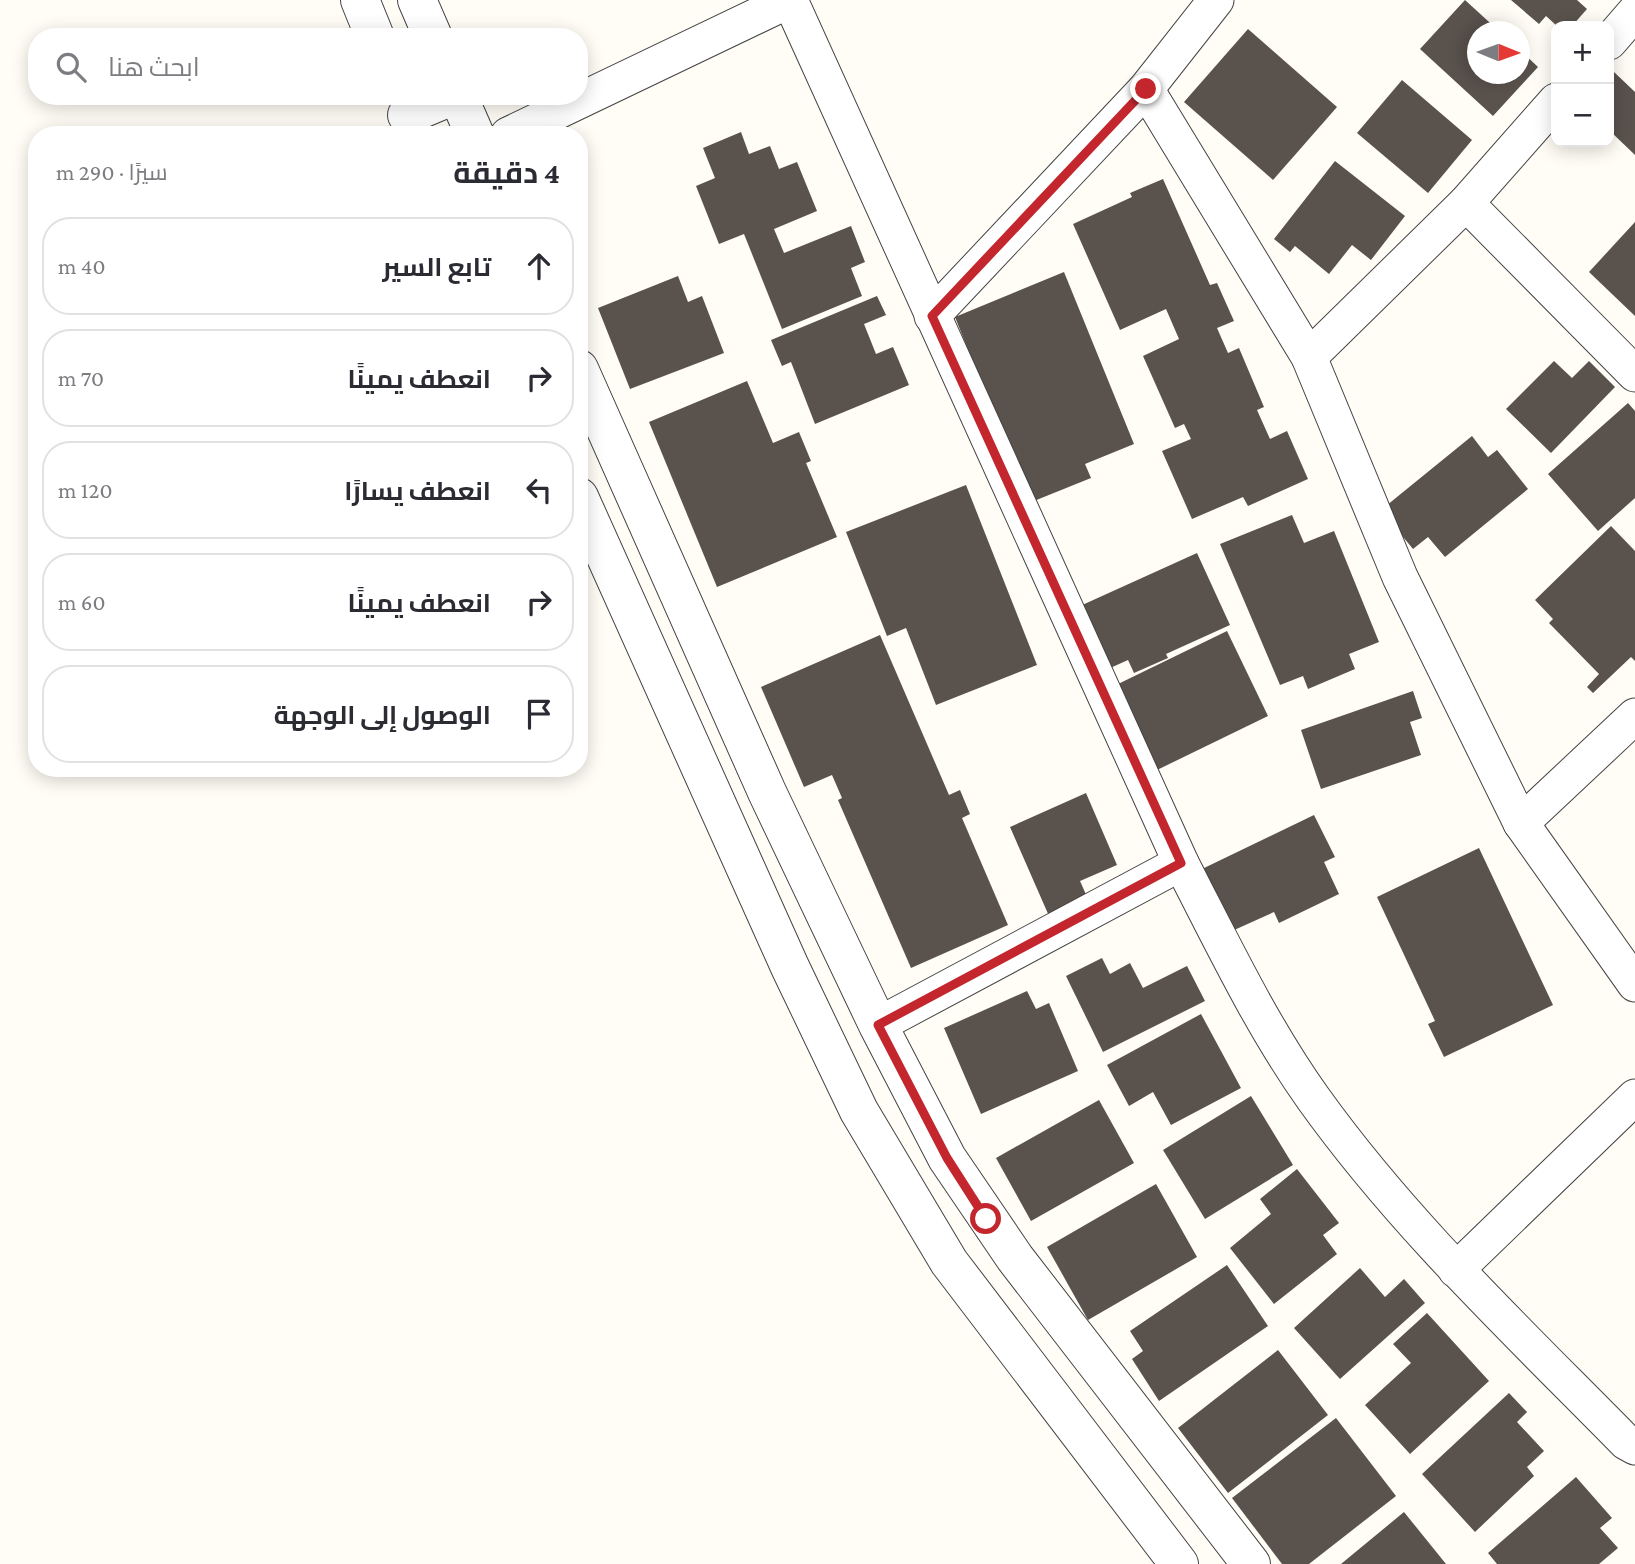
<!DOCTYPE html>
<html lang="ar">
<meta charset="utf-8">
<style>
body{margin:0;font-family:"Crimson Pro",Cairo,serif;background:#f7f7f7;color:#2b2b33;direction:rtl}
.controls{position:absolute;right:21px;top:21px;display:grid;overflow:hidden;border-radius:14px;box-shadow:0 4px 18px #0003}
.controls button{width:63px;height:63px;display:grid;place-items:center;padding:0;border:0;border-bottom:2px solid #e1e1e2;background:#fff;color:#2b2b33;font:35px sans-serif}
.compass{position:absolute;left:1467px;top:21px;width:63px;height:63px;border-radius:50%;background:#fff;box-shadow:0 4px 18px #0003;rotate:91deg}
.stop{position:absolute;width:21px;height:21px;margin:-16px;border:5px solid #c4262e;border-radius:50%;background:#fff}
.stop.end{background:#c4262e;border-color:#fff;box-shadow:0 2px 7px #0008}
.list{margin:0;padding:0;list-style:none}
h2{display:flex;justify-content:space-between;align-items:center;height:91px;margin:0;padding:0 28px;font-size:30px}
h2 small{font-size:23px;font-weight:400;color:#7c7c81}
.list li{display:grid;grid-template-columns:46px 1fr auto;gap:21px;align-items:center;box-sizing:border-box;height:98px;margin:0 14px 14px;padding:0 14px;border:2px solid #e1e1e2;border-radius:28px}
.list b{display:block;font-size:26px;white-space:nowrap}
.list em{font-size:23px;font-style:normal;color:#7c7c81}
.icon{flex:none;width:38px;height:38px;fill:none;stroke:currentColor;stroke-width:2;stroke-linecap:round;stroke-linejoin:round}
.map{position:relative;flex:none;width:1635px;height:1564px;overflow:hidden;direction:ltr}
.search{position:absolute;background:#fff;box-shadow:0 4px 18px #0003;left:28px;top:28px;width:560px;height:77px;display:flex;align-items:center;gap:18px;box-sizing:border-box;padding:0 24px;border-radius:28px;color:#7c7c81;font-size:26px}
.panel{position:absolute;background:#fff;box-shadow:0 4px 18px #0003;left:28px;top:126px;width:560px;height:651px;border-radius:28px;direction:rtl}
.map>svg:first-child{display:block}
</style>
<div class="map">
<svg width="1635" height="1564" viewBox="0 0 1635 1564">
<rect width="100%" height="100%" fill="#fffdf5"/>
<g fill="#5a524d">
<polygon points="1465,0 1500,32 1478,32 1478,74 1520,74 1520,50 1538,67 1493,116 1420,49"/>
<polygon points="1511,0 1577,0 1587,9 1572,26 1557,26 1546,16 1539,24"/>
<polygon points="1248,29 1337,107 1273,180 1184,102"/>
<polygon points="1614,72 1635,92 1635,155 1609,130 1609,77"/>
<polygon points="1402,80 1472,140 1428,193 1357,133"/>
<polygon points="741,132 749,154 770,146 779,169 797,162 817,211 774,229 784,253 851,226 865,262 851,268 862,296 782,329 744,234 719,244 696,186 715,178 703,148"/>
<polygon points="1335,161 1405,216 1371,260 1352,245 1329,274 1295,246 1290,252 1274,239"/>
<polygon points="1163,179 1210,285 1217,283 1234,321 1217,328 1228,353 1239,348 1264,407 1257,410 1270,439 1287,431 1308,479 1248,506 1243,497 1192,519 1162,451 1191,439 1184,424 1175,428 1143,356 1179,339 1166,309 1120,330 1073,224 1132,197 1130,193"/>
<polygon points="1635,222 1635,316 1589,272"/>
<polygon points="1064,272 1134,444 1085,464 1091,478 1029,503 955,317"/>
<polygon points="678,276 688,302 702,296 724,353 630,389 598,308"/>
<polygon points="877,296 886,315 864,324 876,354 893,347 909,385 815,424 791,362 782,366 771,340"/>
<polygon points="1554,361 1572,378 1589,361 1615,387 1551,453 1506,409"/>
<polygon points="747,381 773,443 799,432 811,461 806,463 837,537 717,587 649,422"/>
<polygon points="1628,403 1635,411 1635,498 1598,531 1548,474"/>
<polygon points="1472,436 1488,457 1497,450 1528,489 1445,557 1428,537 1413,549 1381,510"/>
<polygon points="966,485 1037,665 936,705 906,628 887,636 846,532"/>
<polygon points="1292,515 1304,543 1334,531 1379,642 1349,654 1355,669 1308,689 1303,676 1280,685 1220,544"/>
<polygon points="1611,526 1635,551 1635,661 1631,657 1593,693 1587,687 1599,674 1549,623 1553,619 1535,600"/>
<polygon points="1197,553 1230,625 1166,654 1168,658 1134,673 1128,660 1108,669 1080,606"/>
<polygon points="1227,631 1268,716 1157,770 1116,685"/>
<polygon points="880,635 949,795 960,790 970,814 962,818 1008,925 911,968 838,800 842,798 832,775 804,787 761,687"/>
<polygon points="1413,691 1422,718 1410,722 1421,755 1321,789 1301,730"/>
<polygon points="1086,793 1117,865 1080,881 1088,899 1049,916 1010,827"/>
<polygon points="1314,815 1335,857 1324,862 1339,894 1279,923 1274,912 1232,931 1202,869"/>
<polygon points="1479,848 1553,1005 1444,1057 1428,1024 1435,1021 1377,897"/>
<polygon points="1102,958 1110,974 1130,963 1143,988 1187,966 1205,1001 1103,1052 1066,976"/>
<polygon points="1027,991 1036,1009 1049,1003 1078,1071 981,1114 944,1028"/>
<polygon points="1201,1014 1241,1088 1171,1125 1153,1092 1129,1106 1107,1065"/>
<polygon points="1251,1096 1293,1165 1205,1219 1163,1150"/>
<polygon points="1099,1100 1134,1163 1031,1221 996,1158"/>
<polygon points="1297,1169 1339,1223 1323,1235 1337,1254 1274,1304 1230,1248 1271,1214 1260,1199"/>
<polygon points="1156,1184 1197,1257 1088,1320 1047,1247"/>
<polygon points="1227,1265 1268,1326 1159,1401 1132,1359 1143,1351 1130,1331"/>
<polygon points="1360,1268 1385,1297 1404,1279 1425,1303 1340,1379 1294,1328"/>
<polygon points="1427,1313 1489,1381 1410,1454 1365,1405 1411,1363 1393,1344"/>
<polygon points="1278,1350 1328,1415 1228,1493 1178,1428"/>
<polygon points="1509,1393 1527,1412 1517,1422 1544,1451 1527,1467 1534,1476 1475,1532 1422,1474"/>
<polygon points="1336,1418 1396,1496 1309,1564 1282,1564 1232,1498"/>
<polygon points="1576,1477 1612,1518 1600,1528 1618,1548 1599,1564 1497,1564 1488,1553"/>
<polygon points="1404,1512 1446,1564 1341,1564"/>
</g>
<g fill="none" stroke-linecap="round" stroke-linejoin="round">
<g stroke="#444" stroke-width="37">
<g id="minor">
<path d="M790,0l391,863c41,79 80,162 132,235 90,126 205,234 313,344l9,5"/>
<polyline points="1609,42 1635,12"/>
<polyline points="1146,89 1309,357 1400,577 1521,823 1635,984"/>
<polyline points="508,135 790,0"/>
<polyline points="1466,203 1635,374"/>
<polyline points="932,316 1146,89 1216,0"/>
<polyline points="1309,357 1466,203 1556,101"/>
<polyline points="1521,823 1635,716"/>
<polyline points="878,1025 1181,863"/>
<polyline points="1456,1270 1635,1097"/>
</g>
</g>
<g stroke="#444" stroke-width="40">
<g id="tertiary">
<polyline points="360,0 375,37"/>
<polyline points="417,0 433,37"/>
<polyline points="458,96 475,135"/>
<polyline points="407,115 452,96"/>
<polyline points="579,369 767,792 878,1025 947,1158 1015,1258 1251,1564"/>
<polyline points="579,497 790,967 859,1111 949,1262 1179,1564"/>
</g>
</g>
<use href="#minor" stroke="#fff" stroke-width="35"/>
<use href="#tertiary" stroke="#fff" stroke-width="38"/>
</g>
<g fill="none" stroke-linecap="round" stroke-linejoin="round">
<polyline stroke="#c4262e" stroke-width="9" points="986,1219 947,1158 878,1025 1181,863 932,316 1146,89"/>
</g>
</svg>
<div class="controls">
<button>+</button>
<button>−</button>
</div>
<svg class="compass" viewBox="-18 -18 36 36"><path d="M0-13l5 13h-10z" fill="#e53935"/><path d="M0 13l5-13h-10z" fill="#7c7c81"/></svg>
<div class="stop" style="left:986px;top:1219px"></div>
<div class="stop end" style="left:1146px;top:89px"></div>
<div class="search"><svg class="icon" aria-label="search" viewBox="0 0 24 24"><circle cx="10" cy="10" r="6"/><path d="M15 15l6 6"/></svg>ابحث هنا</div>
<section class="panel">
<h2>4 دقيقة<small>سيرًا · 290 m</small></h2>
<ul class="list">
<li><svg class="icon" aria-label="ahead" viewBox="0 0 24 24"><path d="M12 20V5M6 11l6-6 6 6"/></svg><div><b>تابع السير</b></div><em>40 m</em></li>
<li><svg class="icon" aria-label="right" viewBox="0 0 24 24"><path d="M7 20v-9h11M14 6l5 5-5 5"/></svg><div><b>انعطف يمينًا</b></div><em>70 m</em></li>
<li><svg class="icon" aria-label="left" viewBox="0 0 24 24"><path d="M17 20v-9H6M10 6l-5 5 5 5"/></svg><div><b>انعطف يسارًا</b></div><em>120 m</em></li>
<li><svg class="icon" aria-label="right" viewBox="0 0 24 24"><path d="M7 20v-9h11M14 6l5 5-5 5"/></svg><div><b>انعطف يمينًا</b></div><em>60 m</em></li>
<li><svg class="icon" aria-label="arrive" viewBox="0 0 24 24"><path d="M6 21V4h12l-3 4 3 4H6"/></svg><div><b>الوصول إلى الوجهة</b></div></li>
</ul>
</section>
</div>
